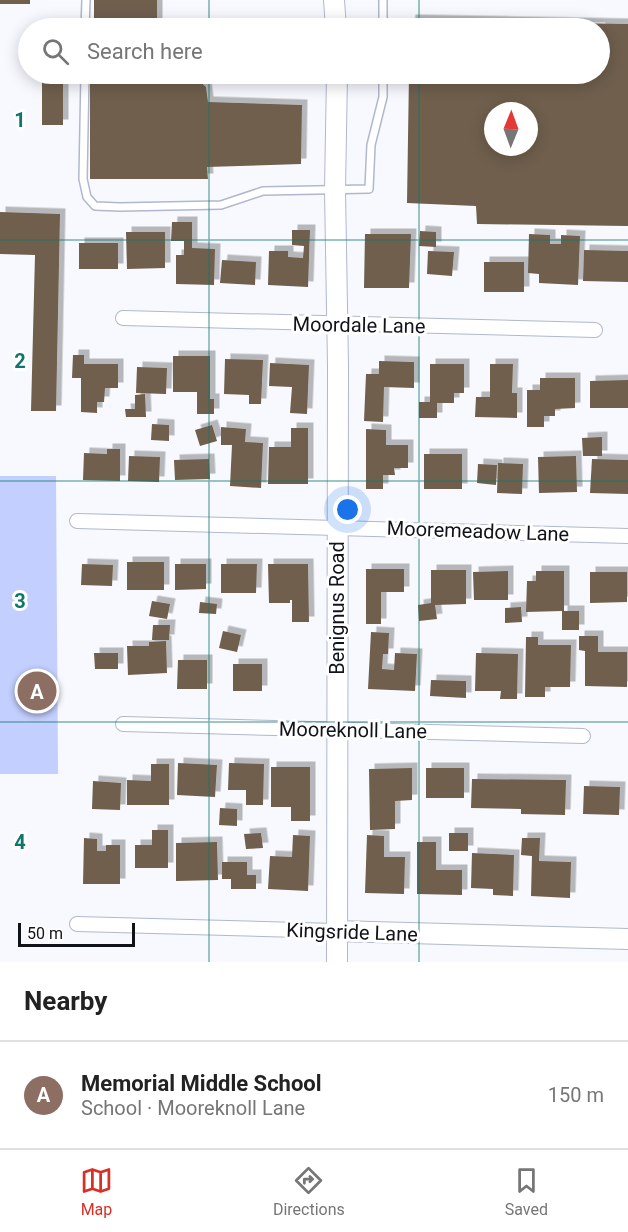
<!DOCTYPE html>
<meta charset="utf-8">
<style>
body{margin:0;font-family:Roboto,sans-serif;background:#f2f2f2;color:#222}
.compass{position:absolute;left:484px;top:102px;width:54px;height:54px;border-radius:50%;background:#fff;box-shadow:0 3px 15px #0003;rotate:1deg}
.scale{position:absolute;left:18px;bottom:15px;width:117px;box-sizing:border-box;padding-left:6px;border:3px solid #11131b;border-top:0;font-size:16px;line-height:21px;white-space:nowrap;color:#11131b;-webkit-text-stroke:4px #fff;paint-order:stroke}
.you{position:absolute;left:348px;top:510px;width:21px;height:21px;margin:-15px;border:4px solid #fff;border-radius:50%;background:#1a73e8;box-shadow:0 0 0 9px #1a73e833}
.badge{display:grid;place-items:center;width:39px;height:39px;border-radius:50%;background:#d93025;color:#fff;font-size:20px;font-weight:700}
.pin{position:absolute;translate:-50% -50%;border:3px solid #fff;box-shadow:0 2px 6px #0006}
.list{margin:0;padding:0;list-style:none}
h2{display:flex;justify-content:space-between;align-items:center;height:78px;margin:0;padding:0 24px;font-size:26px}
h2 small{font-size:20px;font-weight:400;color:#767676}
.list li{display:grid;grid-template-columns:39px 1fr auto;gap:18px;align-items:center;box-sizing:border-box;height:108px;padding:0 24px;border-top:2px solid #e0e0e0}
.list b{display:block;font-size:22px;white-space:nowrap}
.list p{margin:0;font-size:20px;white-space:nowrap;color:#767676}
.list em{font-size:20px;font-style:normal;color:#767676}
.icon{flex:none;width:33px;height:33px;fill:none;stroke:currentColor;stroke-width:2;stroke-linecap:round;stroke-linejoin:round}
.map{position:relative;flex:none;width:628px;height:962px;overflow:hidden}
.search{position:absolute;background:#fff;box-shadow:0 3px 15px #0003;left:18px;right:18px;top:18px;height:66px;display:flex;align-items:center;gap:15px;box-sizing:border-box;padding:0 21px;border-radius:33px;color:#767676;font-size:22px}
.sheet{height:186px;background:#fff}
nav{display:flex;justify-content:space-around;align-items:center;box-sizing:border-box;height:84px;border-top:2px solid #e0e0e0;background:#fff;font-size:16px;color:#767676}
nav a{display:grid;justify-items:center;gap:3px}
nav .on{color:#d93025}
.map>svg:first-child{display:block}
</style>
<div class="map">
<svg width="628" height="962" viewBox="0 0 628 962">
<defs>
<filter id="shadow"><feDropShadow dx="5.5" dy="-5.5" stdDeviation="0" flood-color="#0004"/></filter>
</defs>
<rect width="100%" height="100%" fill="#f7f9fe"/>
<polygon fill="#c3cffe" points="0,476 56,476 58,774 0,774"/>
<g fill="#6f5e4d" fill-rule="evenodd" filter="url(#shadow)">
<rect x="0" y="0" width="30" height="4"/>
<rect x="94" y="0" width="63" height="28"/>
<path d="M410,20l218,4v202l-151,-2 -1,-18 -69,-3 2,-129h191v-46h-191zM493,111h36v36h-36z"/>
<rect x="42" y="74" width="21" height="51"/>
<polygon points="90,74 191,74 206,87 208,102 302,105 301,164 207,167 208,179 90,179"/>
<polygon points="0,212 60,214 56,411 31,411 35,255 0,254"/>
<polygon points="172,222 192,222 192,248 215,249 214,285 176,284 176,255 184,255 184,241 171,241"/>
<polygon points="292,230 310,230 308,287 268,285 269,251 288,251 288,257 303,258 304,246 292,245"/>
<polygon points="420,231 436,232 436,247 419,246"/>
<polygon points="126,232 165,232 165,268 127,269"/>
<polygon points="365,234 411,234 409,288 364,288"/>
<polygon points="529,234 550,235 550,244 561,244 561,235 580,236 578,285 539,283 539,274 528,273"/>
<rect x="79" y="243" width="39" height="26"/>
<polygon points="584,250 628,251 628,282 583,281"/>
<polygon points="428,251 454,252 452,276 427,274"/>
<polygon points="222,260 256,262 255,285 220,283"/>
<rect x="484" y="262" width="40" height="30"/>
<polygon points="73,355 84,355 84,364 118,364 118,388 105,388 104,402 97,402 97,413 81,412 81,378 72,378"/>
<polygon points="173,356 210,356 210,399 214,399 214,414 197,414 197,392 173,392"/>
<polygon points="225,359 263,360 261,404 249,404 249,395 224,394"/>
<polygon points="379,361 414,362 414,388 384,387 383,422 364,421 366,374 379,374"/>
<polygon points="270,363 309,365 307,414 290,413 292,387 269,386"/>
<polygon points="430,364 464,364 464,393 454,393 454,403 437,403 437,418 419,418 419,402 430,402"/>
<polygon points="490,364 513,364 512,393 517,393 517,418 475,417 476,397 490,397"/>
<polygon points="137,367 167,368 166,394 136,393"/>
<polygon points="540,378 575,378 575,408 555,409 555,416 544,416 544,427 527,427 527,390 540,390"/>
<polygon points="628,380 628,408 590,408 590,381"/>
<polygon points="145,394 146,417 126,417 125,409 135,409 135,395"/>
<polygon points="152,424 169,425 169,441 151,440"/>
<polygon points="212,425 217,441 200,446 195,430"/>
<polygon points="221,427 246,429 245,442 263,443 261,488 230,486 232,445 221,445"/>
<polygon points="291,428 308,428 308,484 268,484 269,447 291,447"/>
<polygon points="366,429 386,430 386,445 408,445 408,468 394,468 395,475 383,475 383,489 366,489"/>
<polygon points="602,437 602,456 583,456 582,438"/>
<polygon points="107,449 120,449 120,481 83,480 84,453 107,454"/>
<rect x="424" y="454" width="38" height="35"/>
<polygon points="129,456 160,457 159,482 128,481"/>
<polygon points="576,456 577,492 539,493 538,457"/>
<polygon points="209,459 210,479 175,480 174,460"/>
<polygon points="592,459 628,460 628,494 590,493"/>
<polygon points="498,463 523,464 522,494 497,493"/>
<polygon points="478,464 497,465 496,485 477,483"/>
<rect x="127" y="562" width="37" height="28"/>
<polygon points="82,564 113,565 112,586 81,585"/>
<polygon points="175,564 206,564 206,589 175,590"/>
<polygon points="221,564 257,564 256,593 221,593"/>
<polygon points="268,564 308,564 309,622 292,622 292,600 290,600 290,603 269,603"/>
<polygon points="366,569 404,569 404,592 381,592 381,624 366,624"/>
<polygon points="431,570 466,570 466,604 435,605 437,619 419,621 418,605 431,603"/>
<polygon points="508,571 508,600 474,600 473,572"/>
<polygon points="536,571 564,571 564,611 579,611 579,630 562,630 562,611 526,612 527,581 536,581"/>
<polygon points="590,572 627,572 627,602 590,603"/>
<polygon points="152,601 170,604 167,619 149,616"/>
<polygon points="200,602 217,604 216,614 199,613"/>
<polygon points="521,607 522,622 505,623 505,608"/>
<polygon points="153,625 170,625 169,640 152,640"/>
<polygon points="223,631 241,635 237,652 219,648"/>
<polygon points="371,632 389,633 388,654 383,654 382,669 394,670 395,653 417,654 415,691 368,689"/>
<polygon points="579,636 598,636 598,652 627,652 627,687 585,686 585,651 579,650"/>
<polygon points="526,637 538,637 538,645 571,645 570,687 545,687 545,697 525,697"/>
<polygon points="166,641 167,673 128,675 127,646 149,646 149,642"/>
<polygon points="94,653 118,653 118,669 95,669"/>
<polygon points="476,653 518,654 517,699 500,699 501,691 475,691"/>
<polygon points="178,660 207,660 207,689 177,689"/>
<rect x="233" y="664" width="29" height="27"/>
<polygon points="431,680 466,681 466,698 430,696"/>
<polygon points="178,763 217,765 215,797 177,795"/>
<polygon points="229,763 264,764 263,805 246,805 246,790 228,790"/>
<polygon points="151,764 169,764 169,805 127,805 127,780 151,781"/>
<polygon points="271,767 310,767 310,821 291,821 291,807 271,807"/>
<polygon points="412,768 412,800 395,801 395,829 370,830 369,769"/>
<rect x="426" y="768" width="38" height="30"/>
<polygon points="472,779 566,780 565,815 521,814 521,809 471,808"/>
<polygon points="93,781 121,783 120,810 92,809"/>
<polygon points="584,786 620,787 619,815 583,814"/>
<polygon points="220,808 237,809 237,826 219,825"/>
<polygon points="152,830 168,830 168,868 135,868 135,845 152,845"/>
<polygon points="261,833 263,848 246,849 244,834"/>
<rect x="449" y="833" width="19" height="18"/>
<polygon points="293,835 310,836 308,891 268,889 270,856 292,857"/>
<polygon points="367,835 384,836 384,857 405,857 404,894 365,893"/>
<polygon points="84,838 97,839 97,851 106,851 106,845 120,845 120,884 83,884"/>
<polygon points="522,838 540,838 539,861 571,862 570,898 531,896 532,856 521,855"/>
<polygon points="217,842 218,880 176,881 176,843"/>
<polygon points="417,842 436,842 436,870 462,870 462,895 417,894"/>
<polygon points="472,853 514,855 513,896 493,895 493,889 471,888"/>
<polygon points="222,862 247,862 247,875 256,875 256,889 231,889 231,879 222,879"/>
</g>
<g fill="none" stroke-linecap="round" stroke-linejoin="round">
<g stroke="#b1b7cf" stroke-width="10">
<g id="lane">
<polyline points="383,1 383,28"/>
<polyline points="85,28 86,0"/>
<polyline points="85,74 83,179 87,197 95,206 120,207 221,205 263,191 369,189 371,145 383,97 383,74"/>
</g>
</g>
<g stroke="#b1b7cf" stroke-width="16">
<g id="street">
<polyline points="123,318 595,330"/>
<polyline points="77,521 628,536"/>
<polyline points="123,724 583,736"/>
<polyline points="77,924 336,931"/>
</g>
</g>
<g stroke="#b1b7cf" stroke-width="22">
<g id="secondary">
<polyline points="334,0 336,28"/>
<polyline points="336,931 628,939"/>
<polyline points="337,962 338,366 335,190 337,74"/>
</g>
</g>
<use href="#lane" stroke="#fff" stroke-width="7"/>
<use href="#street" stroke="#fff" stroke-width="14"/>
<use href="#secondary" stroke="#fff" stroke-width="20"/>
</g>
<path fill="none" stroke="#0f766e" stroke-width="1.5" stroke-opacity="0.55" d="M209,0v28M419,0v28M209,74v888M419,74v888M0,240h628M0,481h628M0,722h628"/>
<g text-anchor="middle" stroke-width="6" stroke-linejoin="round" paint-order="stroke">
<g font-size="20" fill="#11131b" stroke="#fff">
<text transform="translate(359 325) rotate(1)" y="7">Moordale Lane</text>
<text transform="translate(478 531) rotate(2)" y="7">Mooremeadow Lane</text>
<text transform="translate(337 608) rotate(-90)" y="7">Benignus Road</text>
<text transform="translate(353 730) rotate(1)" y="7">Mooreknoll Lane</text>
<text transform="translate(352 932) rotate(2)" y="7">Kingsride Lane</text>
</g>
</g>
<g font-size="20" text-anchor="middle" font-weight="bold" fill="#0f766e" stroke="#fff" stroke-width="6" stroke-linejoin="round" paint-order="stroke">
<text x="20" y="127">1</text>
<text x="20" y="368">2</text>
<text x="20" y="608">3</text>
<text x="20" y="849">4</text>
</g>
</svg>
<svg class="compass" viewBox="-18 -18 36 36"><path d="M0-13l5 13h-10z" fill="#e53935"/><path d="M0 13l5-13h-10z" fill="#767676"/></svg>
<div class="scale">50 m</div>
<div class="you"></div>
<div class="pin badge" style="left:37px;top:691px;background:#8d6e63">A</div>
<div class="search"><svg class="icon" aria-label="search" viewBox="0 0 24 24"><circle cx="10" cy="10" r="6"/><path d="M15 15l6 6"/></svg>Search here</div>
</div>
<section class="sheet">
<h2>Nearby<small></small></h2>
<ul class="list">
<li><span class="badge" style="background:#8d6e63">A</span><div><b>Memorial Middle School</b><p>School · Mooreknoll Lane</p></div><em>150 m</em></li>
</ul>
</section>
<nav>
<a class="on"><svg class="icon" aria-label="map" viewBox="0 0 24 24"><path d="M3 6l6-2 6 2 6-2v14l-6 2-6-2-6 2zM9 4v14M15 6v14"/></svg>Map</a>
<a><svg class="icon" aria-label="directions" viewBox="0 0 24 24"><path d="M12 3l9 9-9 9-9-9zM9 14v-3h6M13 9l2 2-2 2"/></svg>Directions</a>
<a><svg class="icon" aria-label="saved" viewBox="0 0 24 24"><path d="M7 4h10v16l-5-4-5 4z"/></svg>Saved</a>
</nav>
